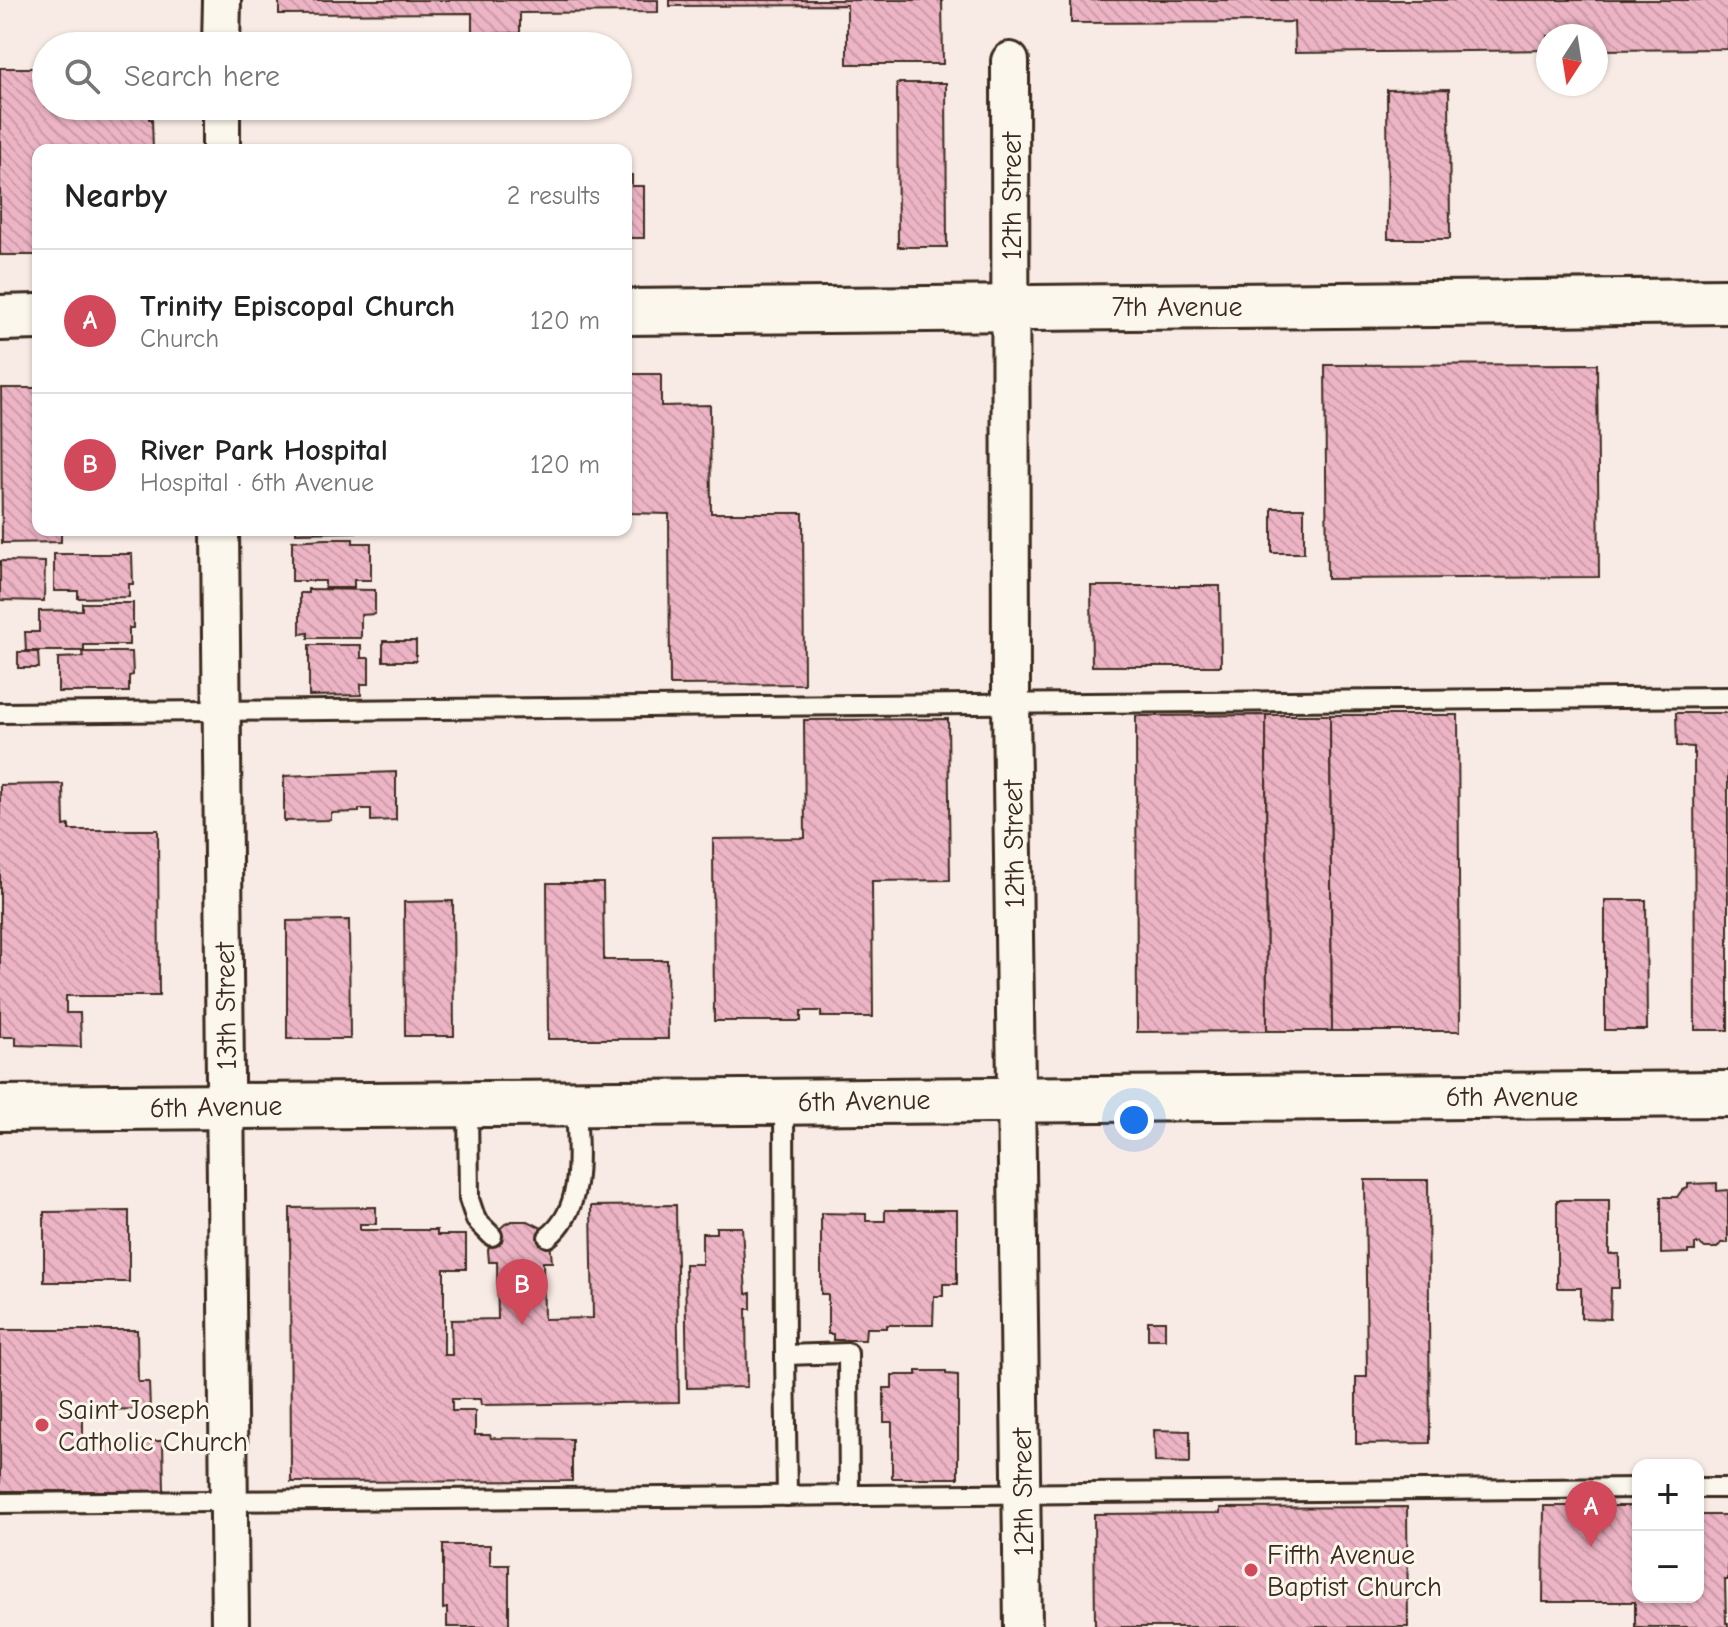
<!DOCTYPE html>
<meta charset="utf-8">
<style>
body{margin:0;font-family:"Comic Neue",sans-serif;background:#f6f6f6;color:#222}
.controls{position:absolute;right:24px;bottom:24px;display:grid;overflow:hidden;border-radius:16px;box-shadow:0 2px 6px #0004}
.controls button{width:72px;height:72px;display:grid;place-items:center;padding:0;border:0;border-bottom:2px solid #e0e0e0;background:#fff;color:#222;font:40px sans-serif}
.compass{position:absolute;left:1536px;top:24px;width:72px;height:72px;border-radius:50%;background:#fff;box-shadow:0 2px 6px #0004;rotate:192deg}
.you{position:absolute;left:1134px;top:1120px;width:28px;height:28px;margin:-20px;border:6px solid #fff;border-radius:50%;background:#1a73e8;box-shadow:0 0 0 12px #1a73e833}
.badge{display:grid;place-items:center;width:52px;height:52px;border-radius:50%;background:#d1495b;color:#fff;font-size:26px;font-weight:700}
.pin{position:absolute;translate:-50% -66px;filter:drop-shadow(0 2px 4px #0008)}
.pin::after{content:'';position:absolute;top:42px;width:28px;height:24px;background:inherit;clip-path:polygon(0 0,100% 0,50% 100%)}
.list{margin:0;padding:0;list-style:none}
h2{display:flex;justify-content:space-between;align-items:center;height:104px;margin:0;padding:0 32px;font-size:34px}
h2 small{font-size:26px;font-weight:400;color:#767676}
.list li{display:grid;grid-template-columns:52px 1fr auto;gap:24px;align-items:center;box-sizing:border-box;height:144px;padding:0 32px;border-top:2px solid #e0e0e0}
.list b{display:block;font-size:30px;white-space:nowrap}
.list p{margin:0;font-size:26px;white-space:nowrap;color:#767676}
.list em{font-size:26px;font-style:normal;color:#767676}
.icon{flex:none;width:44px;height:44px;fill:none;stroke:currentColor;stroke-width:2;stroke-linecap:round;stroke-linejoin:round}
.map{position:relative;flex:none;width:1728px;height:1627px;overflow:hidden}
.search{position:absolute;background:#fff;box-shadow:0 2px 6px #0004;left:32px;top:32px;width:600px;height:88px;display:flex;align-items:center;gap:20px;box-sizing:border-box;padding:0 28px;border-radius:44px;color:#767676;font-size:30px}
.panel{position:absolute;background:#fff;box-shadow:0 2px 6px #0004;left:32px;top:144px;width:600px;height:392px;border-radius:16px}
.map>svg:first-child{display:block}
</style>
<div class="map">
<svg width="1728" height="1627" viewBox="0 0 1728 1627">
<defs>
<pattern id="building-back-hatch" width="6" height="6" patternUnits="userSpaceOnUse" patternTransform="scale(2)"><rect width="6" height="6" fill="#edb4c5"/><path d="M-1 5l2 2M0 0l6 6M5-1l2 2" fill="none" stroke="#cc9ba9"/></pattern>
</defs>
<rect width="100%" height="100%" fill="#f8eae4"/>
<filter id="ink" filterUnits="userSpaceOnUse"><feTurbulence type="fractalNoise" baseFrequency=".0125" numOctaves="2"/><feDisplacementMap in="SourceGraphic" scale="16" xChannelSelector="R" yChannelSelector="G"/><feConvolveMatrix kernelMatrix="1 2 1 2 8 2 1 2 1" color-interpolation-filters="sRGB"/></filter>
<g filter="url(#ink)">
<g fill="url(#building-back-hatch)" stroke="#3b2a1e" stroke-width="2">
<polygon points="279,0 658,0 658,12 520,13 520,33 472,34 472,13 279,14"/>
<polygon points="670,0 942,0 943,64 847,64 847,5 670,6"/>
<polygon points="1071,0 1728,0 1728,49 1596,50 1596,36 1548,36 1548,50 1295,53 1294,22 1071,23"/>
<rect x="76" y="35" width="58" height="11"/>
<polygon points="0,68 46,68 46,106 149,106 149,119 152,119 153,150 38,150 38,255 0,255"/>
<polygon points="897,83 946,83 947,247 898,247"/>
<polygon points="1449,89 1450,239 1388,239 1387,90"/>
<polygon points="626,175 632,175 632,186 644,186 644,238 626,238"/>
<polygon points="1597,364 1599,577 1327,579 1325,365"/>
<polygon points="626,374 661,374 661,406 710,405 711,513 803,513 804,684 670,685 669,514 629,513 629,487 626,487"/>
<polygon points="1,388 38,388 38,530 61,530 61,542 2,543"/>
<rect x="1272" y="508" width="32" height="45"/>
<polygon points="296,530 410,530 410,531 296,533"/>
<polygon points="325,539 353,539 353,543 371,543 371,580 354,580 354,588 325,588 325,581 292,581 292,541"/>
<polygon points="54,554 132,554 133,584 129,584 129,597 78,598 78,591 54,591"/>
<polygon points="0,561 45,562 44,601 0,600"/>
<polygon points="1091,586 1220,586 1221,666 1092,666"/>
<polygon points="308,589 375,590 375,614 361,615 361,638 308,638 308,633 300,634 300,593 308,593"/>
<polygon points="82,603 133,603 133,628 129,628 129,645 84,645 84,651 26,651 25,632 39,632 39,611 82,610"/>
<rect x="383" y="641" width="33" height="20"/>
<polygon points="309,645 361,645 361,658 369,658 369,684 361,684 361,695 309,696"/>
<polygon points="18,652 38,652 39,668 18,668"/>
<polygon points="82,652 132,652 133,675 129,676 129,692 58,692 58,658 83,657"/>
<polygon points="1676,713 1728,713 1728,1030 1695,1030 1694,747 1677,746"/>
<polygon points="1266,715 1267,1031 1137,1032 1136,716"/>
<polygon points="1266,715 1330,715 1332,1031 1267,1031"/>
<polygon points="1330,715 1458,715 1460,1031 1332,1031"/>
<polygon points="948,719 950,880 872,881 873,1017 821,1017 821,1011 801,1011 801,1021 714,1021 713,839 805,838 804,720"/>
<polygon points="396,772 396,820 371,821 371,809 359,809 359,812 331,813 331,820 284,821 284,776"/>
<polygon points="63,784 64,826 69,825 69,830 158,830 159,996 66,996 66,1013 80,1013 81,1047 16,1045 16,1037 0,1037 0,785"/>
<polygon points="547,883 603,883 604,960 667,960 668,1039 548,1039"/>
<polygon points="1605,900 1646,900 1647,1030 1605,1030"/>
<polygon points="453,901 454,1036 405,1036 404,902"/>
<polygon points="349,920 350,1039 287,1039 287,921"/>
<polygon points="1365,1180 1428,1180 1430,1443 1356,1444 1356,1377 1367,1377"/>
<polygon points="1717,1183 1717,1191 1728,1190 1728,1243 1721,1243 1717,1248 1705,1248 1700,1244 1695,1244 1695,1251 1688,1251 1688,1253 1661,1254 1661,1197 1677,1197 1682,1190 1688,1188 1688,1184"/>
<polygon points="1557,1200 1609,1200 1609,1254 1619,1254 1619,1288 1611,1288 1610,1319 1581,1318 1581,1288 1557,1288"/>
<polygon points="676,1205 679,1402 481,1405 480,1399 452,1399 452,1411 475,1411 475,1435 490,1435 491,1438 572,1439 572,1481 291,1482 290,1208 376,1207 376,1224 360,1224 360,1230 437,1230 437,1235 466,1235 466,1269 444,1269 444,1355 452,1355 451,1320 498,1319 497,1262 489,1262 488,1250 492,1236 505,1224 512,1221 528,1221 542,1228 550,1242 552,1262 543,1262 544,1319 593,1318 591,1206"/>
<polygon points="885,1210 957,1210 957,1284 943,1284 943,1296 934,1296 933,1325 887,1325 887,1328 866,1328 865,1340 833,1340 833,1334 828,1334 828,1294 821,1294 821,1213 866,1214 866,1221 885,1221"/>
<polygon points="129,1211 129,1282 44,1282 44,1212"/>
<polygon points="716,1227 742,1227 746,1294 751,1293 751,1309 746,1309 747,1387 687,1388 685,1264 702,1264 702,1233 716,1233"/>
<rect x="1148" y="1321" width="17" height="18"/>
<polygon points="0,1330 137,1330 138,1382 149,1382 150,1409 83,1410 83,1441 163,1441 164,1491 0,1491"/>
<polygon points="917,1371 946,1371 946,1374 958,1375 958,1478 892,1478 892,1422 884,1422 884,1388 892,1388 892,1375 917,1375"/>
<polygon points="1154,1430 1190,1431 1190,1463 1155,1462"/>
<polygon points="1544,1506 1638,1506 1638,1597 1698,1597 1698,1515 1728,1515 1728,1580 1725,1580 1726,1623 1728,1623 1728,1627 1635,1627 1635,1602 1543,1602"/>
<polygon points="1407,1507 1408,1627 1095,1627 1094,1514 1220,1513 1220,1508"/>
<polygon points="443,1545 490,1545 490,1565 509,1565 509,1627 447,1627 447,1608 443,1609"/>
</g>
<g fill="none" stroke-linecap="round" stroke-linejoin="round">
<g stroke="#3b2a1e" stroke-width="24">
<g id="lane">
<polyline points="0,713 1728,697"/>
<polyline points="784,1101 785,1355 848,1353 849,1496"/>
<polyline points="468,1104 469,1199 476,1220 492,1236"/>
<path d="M548,1237c39,-30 29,-90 28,-134"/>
<polyline points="785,1355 787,1496"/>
<polyline points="1698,1488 1728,1488"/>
<polyline points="0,1503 1638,1488"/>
</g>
</g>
<g stroke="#3b2a1e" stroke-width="42">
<g id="street">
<polyline points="221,46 222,0"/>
<polyline points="1010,61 1011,703 1023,1627"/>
<polyline points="221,150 221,106"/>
<polyline points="220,530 230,1627"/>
</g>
</g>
<g stroke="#3b2a1e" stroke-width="50">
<g id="secondary">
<polyline points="626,312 1728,301"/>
<polyline points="0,318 38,317"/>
<polyline points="0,1108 1728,1094"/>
</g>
</g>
<use href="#lane" stroke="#fbf7ec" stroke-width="18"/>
<use href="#street" stroke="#fbf7ec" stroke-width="36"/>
<use href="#secondary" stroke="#fbf7ec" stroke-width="44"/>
</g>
</g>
<g fill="#d1495b" stroke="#fbf7ec" stroke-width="3">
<circle cx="42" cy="1425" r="8"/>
<circle cx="1251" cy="1570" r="8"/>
</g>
<g text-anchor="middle" stroke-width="6" stroke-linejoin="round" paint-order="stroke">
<g font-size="28" fill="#3b2a1e" stroke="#fbf7ec">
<text transform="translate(1011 196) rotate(-90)" y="10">12th Street</text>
<text x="1177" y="316">7th Avenue</text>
<text transform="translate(1013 844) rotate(-91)" y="10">12th Street</text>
<text transform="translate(225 1006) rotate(-91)" y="10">13th Street</text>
<text x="1512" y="1106">6th Avenue</text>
<text transform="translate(864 1100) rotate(-1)" y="10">6th Avenue</text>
<text transform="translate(216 1106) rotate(-1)" y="10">6th Avenue</text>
<text transform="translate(1022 1492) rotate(-91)" y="10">12th Street</text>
</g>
<g font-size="28" fill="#3b2a1e" stroke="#fbf7ec" text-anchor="start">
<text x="58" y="1419">Saint Joseph<tspan x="58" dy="32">Catholic Church</tspan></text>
<text x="1267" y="1564">Fifth Avenue<tspan x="1267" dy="32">Baptist Church</tspan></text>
</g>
</g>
</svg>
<div class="controls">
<button>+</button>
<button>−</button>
</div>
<svg class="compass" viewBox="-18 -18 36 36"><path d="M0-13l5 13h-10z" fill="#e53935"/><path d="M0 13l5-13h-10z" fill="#767676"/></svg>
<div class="you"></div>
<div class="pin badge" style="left:1591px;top:1547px">A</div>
<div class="pin badge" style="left:522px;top:1325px">B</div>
<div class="search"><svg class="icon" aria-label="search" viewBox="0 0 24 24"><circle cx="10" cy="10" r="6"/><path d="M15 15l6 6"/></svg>Search here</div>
<section class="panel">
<h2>Nearby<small>2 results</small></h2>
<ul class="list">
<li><span class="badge">A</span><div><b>Trinity Episcopal Church</b><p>Church</p></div><em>120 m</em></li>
<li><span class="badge">B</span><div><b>River Park Hospital</b><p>Hospital · 6th Avenue</p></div><em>120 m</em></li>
</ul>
</section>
</div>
